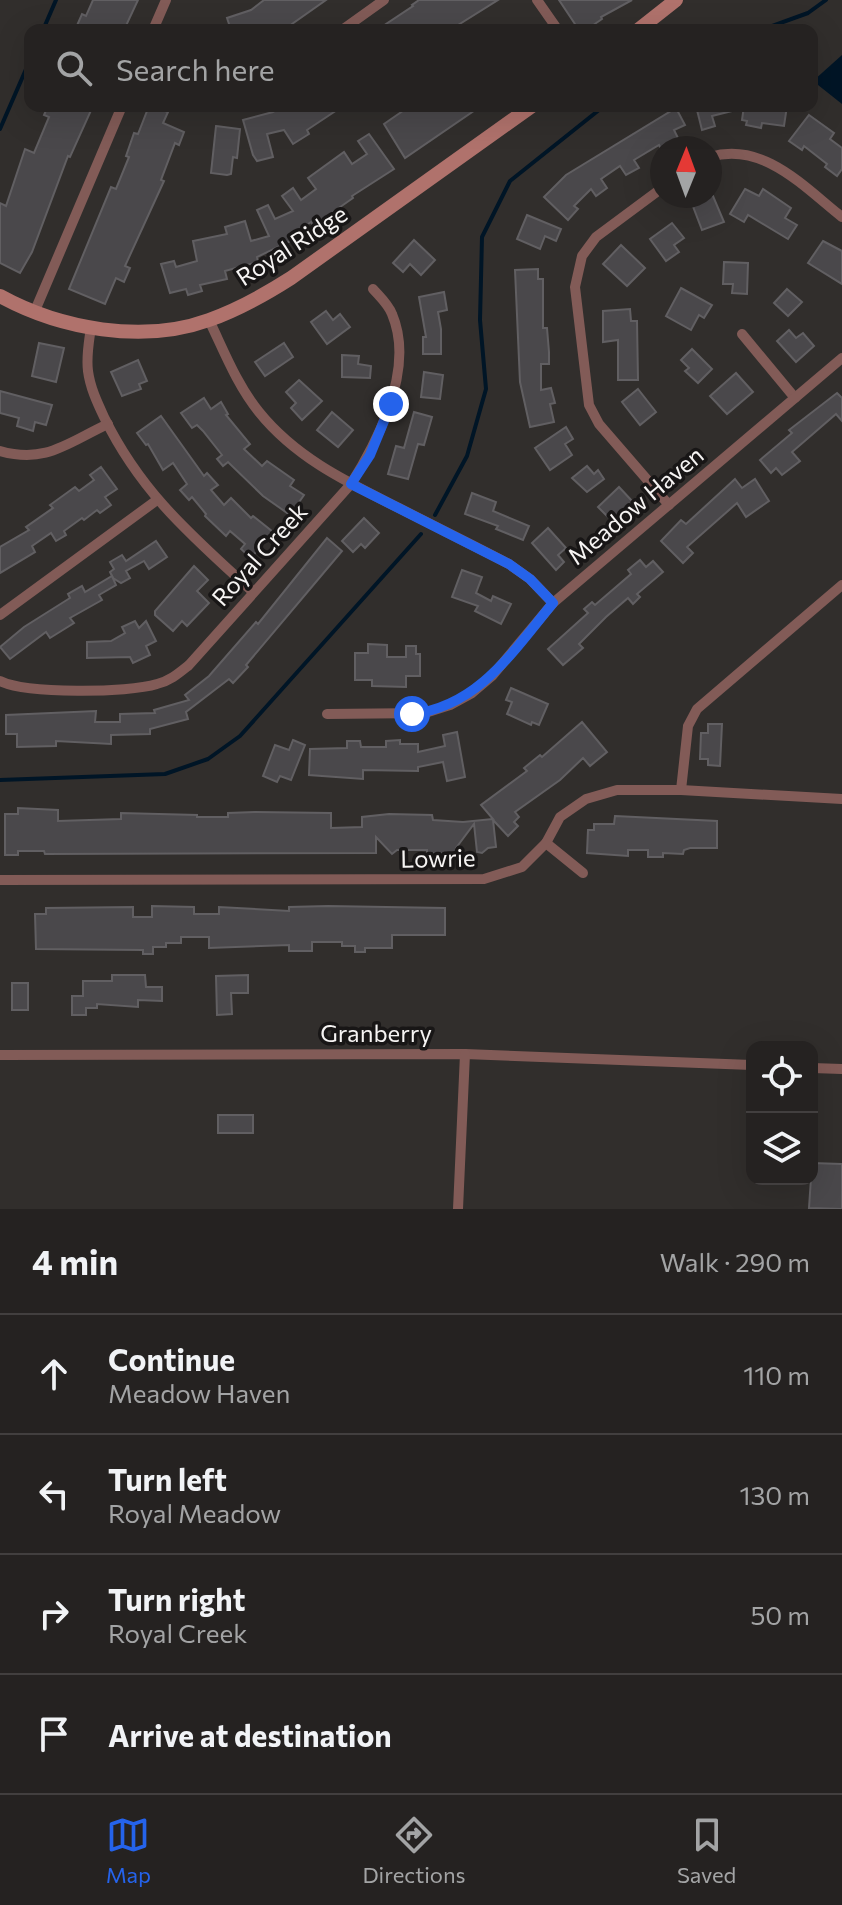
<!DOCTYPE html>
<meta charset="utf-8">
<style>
body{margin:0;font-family:Commissioner,sans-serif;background:#312f2e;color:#f1f3f6}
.controls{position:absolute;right:24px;bottom:24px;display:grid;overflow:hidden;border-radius:16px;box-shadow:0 8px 32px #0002}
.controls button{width:72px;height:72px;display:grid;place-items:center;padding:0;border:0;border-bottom:2px solid #423f3f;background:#252221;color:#f1f3f6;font:40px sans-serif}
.compass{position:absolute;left:650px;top:136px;width:72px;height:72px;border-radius:50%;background:#252221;box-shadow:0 8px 32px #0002;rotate:1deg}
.stop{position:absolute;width:24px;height:24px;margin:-18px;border:6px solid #2563eb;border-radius:50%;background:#fff}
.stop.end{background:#2563eb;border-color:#fff;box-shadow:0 2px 8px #0008}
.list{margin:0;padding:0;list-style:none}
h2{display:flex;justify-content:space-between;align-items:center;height:104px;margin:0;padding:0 32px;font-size:34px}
h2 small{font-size:26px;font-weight:400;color:#a3a4a5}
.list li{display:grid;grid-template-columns:52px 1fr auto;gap:24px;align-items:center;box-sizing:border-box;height:120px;padding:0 32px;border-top:2px solid #423f3f}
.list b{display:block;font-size:30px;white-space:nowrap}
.list p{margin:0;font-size:26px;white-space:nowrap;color:#a3a4a5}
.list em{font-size:26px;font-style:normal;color:#a3a4a5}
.icon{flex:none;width:44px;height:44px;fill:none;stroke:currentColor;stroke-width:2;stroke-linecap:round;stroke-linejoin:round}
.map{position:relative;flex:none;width:842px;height:1209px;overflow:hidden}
.search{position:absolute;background:#252221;box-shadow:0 8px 32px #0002;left:24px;right:24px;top:24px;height:88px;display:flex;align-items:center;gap:20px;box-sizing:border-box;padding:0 28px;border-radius:16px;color:#a3a4a5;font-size:30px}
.sheet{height:584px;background:#252221}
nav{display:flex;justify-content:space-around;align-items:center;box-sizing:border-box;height:112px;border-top:2px solid #423f3f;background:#252221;font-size:22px;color:#a3a4a5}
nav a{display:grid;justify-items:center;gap:4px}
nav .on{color:#2563eb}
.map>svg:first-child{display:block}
</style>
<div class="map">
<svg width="842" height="1209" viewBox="0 0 842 1209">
<rect width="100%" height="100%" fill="#312e2c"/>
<polygon fill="#001526" points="842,55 842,104 813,81"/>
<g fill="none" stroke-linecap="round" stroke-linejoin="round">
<g stroke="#001526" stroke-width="4">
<polyline points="43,30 56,0"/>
<polyline points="761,30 808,13 826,0"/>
<polyline points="0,129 30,60"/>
<polyline points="435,515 467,456 486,389 480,320 482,237 510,181 604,106"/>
<polyline points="0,780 165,774 208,759 240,736 421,534"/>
</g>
</g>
<g fill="#4a484b" stroke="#615f62" stroke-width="2">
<polygon points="93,0 138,0 124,30 75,30 82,14 86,16"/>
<polygon points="264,0 326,0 292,24 296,30 231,30 227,18 251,10"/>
<polygon points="419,0 498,0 450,30 377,30 413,6 412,5"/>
<polygon points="559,0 632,0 601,17 602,19 586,30 579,30"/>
<polygon points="48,106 93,106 70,157 68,156 32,252 20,273 0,263 0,203 6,206 25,149 34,153 49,117 44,115"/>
<polygon points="149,106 168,112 163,123 184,132 179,145 175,143 161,180 164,181 125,266 130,268 124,282 116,278 105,304 69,289 111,187 116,189 129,157 126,156 134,133 138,134"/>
<polygon points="283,106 343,106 307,130 309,134 293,144 284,130 267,134 273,157 257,161 253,155 243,120 273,112"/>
<polygon points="410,106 481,106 405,158 384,124"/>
<polygon points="696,106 739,106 740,109 712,116 715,126 702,130"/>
<polygon points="744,106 787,106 784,126 762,123 761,128 746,125 747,121 742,120"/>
<polygon points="676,108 685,125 674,130 679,140 661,149 659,145 634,160 639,168 626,175 620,166 601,179 607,188 596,196 591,189 574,206 578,209 568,220 544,197 566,175"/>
<polygon points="809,115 834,133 830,139 842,148 842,169 837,176 825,167 827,164 804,146 802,150 789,141"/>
<polygon points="216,126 240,129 237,158 233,157 231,174 227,175 211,173"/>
<polygon points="369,134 394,169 352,196 353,198 313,226 311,222 295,233 297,238 257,257 258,262 225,271 227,279 200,285 202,291 188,295 186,289 170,293 161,264 174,261 176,267 197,261 193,241 227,234 225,227 245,221 251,241 269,236 257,210 268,205 275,219 293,211 282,196 293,188 301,200 316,189 308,178 344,152 352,164 367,154 358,141"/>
<polygon points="745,189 759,196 763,189 791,208 785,218 797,225 788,239 748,215 744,222 730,214"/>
<polygon points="689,196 713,196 724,222 702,230"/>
<polygon points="527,215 561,229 556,241 545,236 540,249 517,239"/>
<polygon points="672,223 684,238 674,245 679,252 666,261 650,239"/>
<polygon points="414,240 435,260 421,275 410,264 403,272 393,263"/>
<polygon points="823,241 842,251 842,284 808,263"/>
<polygon points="621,245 645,268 627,286 603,264"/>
<polygon points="724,262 748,263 747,294 732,293 733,284 723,284"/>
<polygon points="538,269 538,279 543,279 543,328 547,328 549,352 549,364 541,364 541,390 551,388 555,403 550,404 554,422 530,427 520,382 515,270"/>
<polygon points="681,288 712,305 704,318 699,315 691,330 666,316"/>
<polygon points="787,289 802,302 788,316 774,303"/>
<polygon points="444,292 447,310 438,312 441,329 441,354 423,354 423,337 426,337 419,297"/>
<polygon points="630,309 631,321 637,321 638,380 618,380 618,340 603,342 603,311"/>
<polygon points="326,311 333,320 340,314 350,327 327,344 311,322"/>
<polygon points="789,330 796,338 803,333 814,346 796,362 777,341"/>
<polygon points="39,343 64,348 56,382 32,376"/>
<polygon points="284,343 293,357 265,376 255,362"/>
<polygon points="692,349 712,369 698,383 685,371 689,368 681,360"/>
<polygon points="342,355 359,356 358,364 371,366 370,378 342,377"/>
<polygon points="138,360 147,381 139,384 141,389 122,396 111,372"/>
<polygon points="424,372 443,375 440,399 421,397"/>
<polygon points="736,373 753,392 727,414 710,396"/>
<polygon points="299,380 322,401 302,420 291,408 296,403 286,392"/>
<polygon points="638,389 656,412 640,425 622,402"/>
<polygon points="0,391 52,405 46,425 35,422 33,431 17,426 19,418 0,413"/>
<polygon points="837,393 842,398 842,421 836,414 792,452 800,461 782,475 776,468 771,473 760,460 792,433 789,430"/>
<polygon points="204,398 211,409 221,402 228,414 226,415 250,444 244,449 262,466 267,461 294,480 290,486 304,495 290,515 263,496 228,462 223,466 217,459 222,455 203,431 197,425 192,428 181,413"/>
<polygon points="332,412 353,430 338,447 317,430"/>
<polygon points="414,412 432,417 424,445 418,444 408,479 388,474 396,446 404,448"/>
<polygon points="161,416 204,476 207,473 218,485 211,490 224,505 231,498 251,518 253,516 273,532 251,558 241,549 245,544 230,531 226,536 205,516 206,514 192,497 189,500 180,490 187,484 173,463 163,470 148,444 146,445 137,433"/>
<polygon points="566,427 573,439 565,444 572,455 550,470 535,448"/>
<polygon points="587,466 594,474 598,470 604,479 587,492 572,478"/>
<polygon points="101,467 117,489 105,497 111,505 100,513 97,510 84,520 82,518 64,531 66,535 56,541 51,533 32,546 35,552 0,573 0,547 29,530 26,527 53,508 50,505 75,487 79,491 94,480 90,475"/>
<polygon points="735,479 742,488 755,479 769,501 746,517 737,503 687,547 693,553 683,563 661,541 681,520 686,524"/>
<polygon points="619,487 633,502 612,521 598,507"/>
<polygon points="472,493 496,502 493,511 529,526 523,540 496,529 498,526 465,514"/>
<polygon points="364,518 379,533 365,548 361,544 353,552 342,541"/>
<polygon points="548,528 566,548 558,555 564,562 556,570 532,543"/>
<polygon points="327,538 342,551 246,665 248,667 233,683 229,679 186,712 188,719 150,729 150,734 111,735 111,744 56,741 56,746 17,747 17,734 6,734 6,715 96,711 95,722 120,722 120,714 155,713 154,710 189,700 185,695 209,676 256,622 258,624"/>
<polygon points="156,541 167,557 149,569 144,561 126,571 130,578 121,583 113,578 110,572 114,569 110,562 122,555 126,561"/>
<polygon points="640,560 646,567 653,561 663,572 637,594 640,597 633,604 628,598 606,617 579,644 583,648 563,665 548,649 588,613 584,609 592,602 595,605 631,574 628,570"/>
<polygon points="194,566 208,580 197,591 209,603 187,626 182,621 173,631 155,615 155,611"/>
<polygon points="462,570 482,577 476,593 491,601 493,596 511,604 501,624 475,611 478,606 452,597"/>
<polygon points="112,576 116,585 99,595 102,600 70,618 74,623 50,638 46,632 10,659 0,647 24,627 70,598 68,594 82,586 85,592"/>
<polygon points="135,621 139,628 146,621 156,641 146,646 150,655 133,663 130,657 87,658 87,642 111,641 125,633 122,627"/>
<polygon points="368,644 387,645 387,657 406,657 406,646 416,646 416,654 420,654 420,676 406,676 406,687 372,686 372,680 355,680 355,653 368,653"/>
<polygon points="511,688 548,704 539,725 532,722 531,725 507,714 512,702 506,700"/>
<polygon points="582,722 607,752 590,766 583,758 560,780 515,812 519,817 514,822 518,826 508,836 493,820 496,847 488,848 482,853 477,852 474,824 456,848 456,854 427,853 427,850 397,850 392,854 376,837 376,853 45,854 44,851 18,851 18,855 5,855 5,814 18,814 18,808 58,810 58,821 121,819 121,813 197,815 197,817 228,817 228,813 255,812 331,813 331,828 362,827 362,817 389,814 432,815 433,820 463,822 493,819 481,805 527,771 524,768 540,755 542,757"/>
<polygon points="708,724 722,724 720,766 708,765 708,759 700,759 701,733 708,733"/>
<polygon points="457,732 465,777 447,781 443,762 418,767 418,771 363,770 363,779 309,775 310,749 347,748 347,741 360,741 361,747 386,747 386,741 400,740 400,744 418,744 418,752 445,746 443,735"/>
<polygon points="293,740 305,745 291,780 280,776 277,782 263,776 275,745 289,750"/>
<polygon points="615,816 717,821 717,848 690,848 684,850 683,854 663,853 663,857 648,857 648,850 628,850 628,856 587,853 588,830 594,830 594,824 614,824"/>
<polygon points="152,906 194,907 194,914 219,914 219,907 289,911 289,907 328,906 445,908 445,935 392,935 392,948 365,948 365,952 355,952 355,946 342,946 342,942 312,942 312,951 289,951 289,945 209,948 209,937 181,937 181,943 166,943 166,947 153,947 153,954 143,954 143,950 36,949 35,914 46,914 46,908 133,907 133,917 152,917"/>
<polygon points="112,975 145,975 146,987 162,987 162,1001 138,1000 138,1007 97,1004 97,1008 86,1008 86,1015 72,1015 72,996 83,996 83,981 112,981"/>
<polygon points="248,975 248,993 231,993 232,1014 217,1015 216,976"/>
<rect x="12" y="983" width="16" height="27"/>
<rect x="218" y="1115" width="35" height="18"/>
<polygon points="812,1163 842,1164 842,1209 809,1208"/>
</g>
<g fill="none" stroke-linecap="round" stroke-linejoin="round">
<g stroke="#825b57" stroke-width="10">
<polyline points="537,0 558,30"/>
<polyline points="153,30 166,0"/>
<polyline points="342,30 384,0"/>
<path d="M710,157c53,-16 94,30 132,60"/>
<polyline points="662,188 596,237 582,256 575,287 589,405 599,424 669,505"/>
<polyline points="34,313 122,106"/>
<path d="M209,320c15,31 28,65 50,92 37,46 88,70 140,96 37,19 74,37 110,56l21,15 23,24"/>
<path d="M91,327c-2,15 -5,29 -3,44 2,16 9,31 16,46 37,76 88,119 148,174"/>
<polyline points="742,334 795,398"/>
<path d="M0,451c46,13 67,-8 108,-27"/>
<polyline points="0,615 157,500"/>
<path d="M0,681c26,13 128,12 157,3 13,-3 22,-11 32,-19l162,-181c28,-45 64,-116 41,-170 -4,-10 -12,-17 -19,-25"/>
<polyline points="327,714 425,713 450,705 472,693 492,676 553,603 842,358"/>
<polyline points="681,790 688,726 697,709 842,585"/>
<polyline points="546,843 583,873"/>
<polyline points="0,880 484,879 522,867 546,843 560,817 586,799 617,790 681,790 842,799"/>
<polyline points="0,1055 465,1054 752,1065"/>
<polyline points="812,1068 842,1069"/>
<polyline points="458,1209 465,1054"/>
</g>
<g stroke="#b0726c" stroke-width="14">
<polyline points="638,30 676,0"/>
<path d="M0,296c60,33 143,48 209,24 28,-10 57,-26 82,-42l241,-172"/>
</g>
</g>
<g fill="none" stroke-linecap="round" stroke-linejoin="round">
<path stroke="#2563eb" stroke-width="10" d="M391,404l-21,51 -19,29 158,80 21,15 23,24c-40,48 -74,103 -141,111"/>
</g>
<g text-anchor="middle" stroke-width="7" stroke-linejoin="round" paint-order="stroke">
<g font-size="24" fill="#f6f4f3" stroke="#181616">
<text transform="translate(292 246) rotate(-33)" y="8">Royal Ridge</text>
<text transform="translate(636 506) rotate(-40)" y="8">Meadow Haven</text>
<text transform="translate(260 555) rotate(-48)" y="8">Royal Creek</text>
<text transform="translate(438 859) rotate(-1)" y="8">Lowrie</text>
<text x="376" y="1042">Granberry</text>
</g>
</g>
</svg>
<div class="controls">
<button><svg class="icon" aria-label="locate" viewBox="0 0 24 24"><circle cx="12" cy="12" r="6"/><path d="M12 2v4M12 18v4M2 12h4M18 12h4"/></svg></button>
<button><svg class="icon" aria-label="layers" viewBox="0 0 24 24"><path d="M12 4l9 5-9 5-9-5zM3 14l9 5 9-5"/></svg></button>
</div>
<svg class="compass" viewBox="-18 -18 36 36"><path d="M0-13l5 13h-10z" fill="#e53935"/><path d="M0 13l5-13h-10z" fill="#a3a4a5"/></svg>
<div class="stop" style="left:412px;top:714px"></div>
<div class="stop end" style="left:391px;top:404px"></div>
<div class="search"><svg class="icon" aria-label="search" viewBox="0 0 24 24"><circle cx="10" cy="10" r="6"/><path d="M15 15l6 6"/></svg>Search here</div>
</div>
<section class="sheet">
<h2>4 min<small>Walk · 290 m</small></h2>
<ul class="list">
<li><svg class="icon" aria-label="ahead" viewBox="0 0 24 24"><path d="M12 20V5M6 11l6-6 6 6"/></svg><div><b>Continue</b><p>Meadow Haven</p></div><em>110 m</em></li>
<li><svg class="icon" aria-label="left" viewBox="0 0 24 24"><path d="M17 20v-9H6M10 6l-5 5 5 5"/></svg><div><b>Turn left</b><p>Royal Meadow</p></div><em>130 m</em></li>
<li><svg class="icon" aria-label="right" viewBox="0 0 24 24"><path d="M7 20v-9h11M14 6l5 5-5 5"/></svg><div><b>Turn right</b><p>Royal Creek</p></div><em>50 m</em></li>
<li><svg class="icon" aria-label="arrive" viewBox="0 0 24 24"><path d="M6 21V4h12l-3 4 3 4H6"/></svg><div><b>Arrive at destination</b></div></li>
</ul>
</section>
<nav>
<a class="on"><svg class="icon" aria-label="map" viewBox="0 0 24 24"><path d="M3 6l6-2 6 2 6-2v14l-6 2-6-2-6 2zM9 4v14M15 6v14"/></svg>Map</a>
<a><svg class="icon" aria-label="directions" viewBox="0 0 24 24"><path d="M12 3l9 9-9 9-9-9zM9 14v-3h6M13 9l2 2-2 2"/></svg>Directions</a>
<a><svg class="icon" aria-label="saved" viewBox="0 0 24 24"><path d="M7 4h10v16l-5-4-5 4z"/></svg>Saved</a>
</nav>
